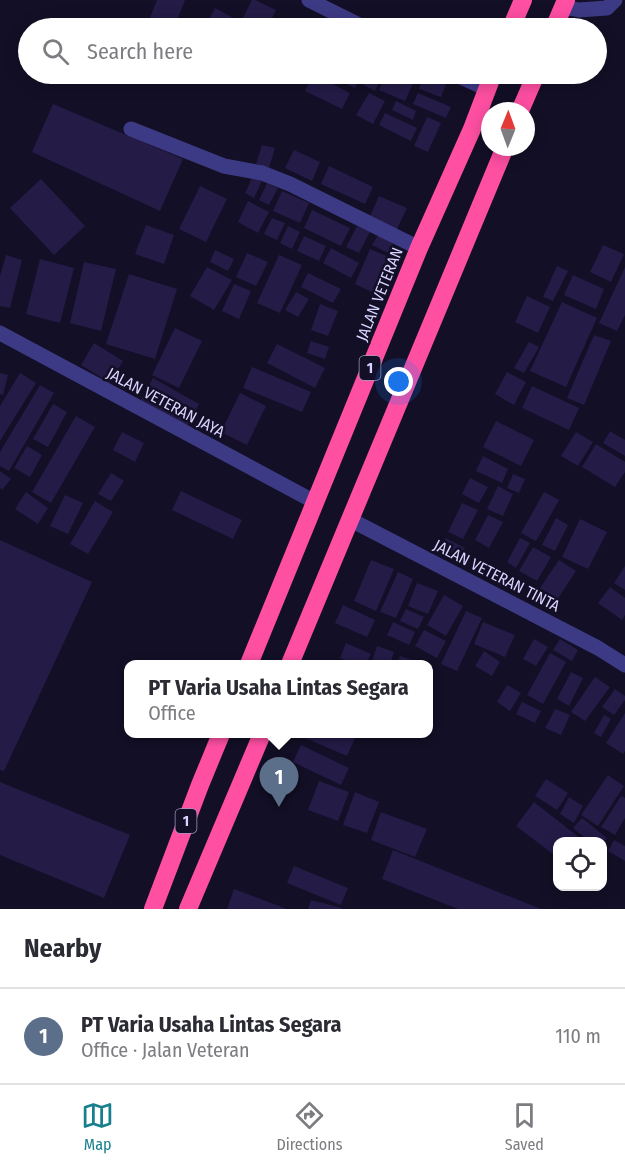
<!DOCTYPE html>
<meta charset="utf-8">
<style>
body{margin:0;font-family:"Fira Sans Condensed",sans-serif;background:#f7f7f7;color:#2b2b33}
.controls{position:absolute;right:18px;bottom:18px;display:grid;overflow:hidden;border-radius:12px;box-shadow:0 3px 15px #0003}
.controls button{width:54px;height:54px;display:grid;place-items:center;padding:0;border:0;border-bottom:2px solid #e1e1e2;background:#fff;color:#2b2b33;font:30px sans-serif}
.compass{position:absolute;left:481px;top:102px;width:54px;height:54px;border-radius:50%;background:#fff;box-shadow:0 3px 15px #0003;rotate:1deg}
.you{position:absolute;left:399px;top:382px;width:21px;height:21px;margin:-15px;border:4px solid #fff;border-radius:50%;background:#1a73e8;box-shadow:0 0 0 9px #1a73e833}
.badge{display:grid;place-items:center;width:39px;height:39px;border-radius:50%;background:#187f8f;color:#fff;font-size:20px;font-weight:700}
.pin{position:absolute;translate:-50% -50px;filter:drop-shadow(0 2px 3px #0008)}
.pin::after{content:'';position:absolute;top:32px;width:21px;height:18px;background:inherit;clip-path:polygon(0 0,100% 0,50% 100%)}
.popup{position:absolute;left:124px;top:660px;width:309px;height:78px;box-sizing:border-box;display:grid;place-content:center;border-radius:12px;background:#fff;filter:drop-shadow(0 2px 4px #0005);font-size:20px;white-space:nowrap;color:#7c7c81}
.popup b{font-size:22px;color:#2b2b33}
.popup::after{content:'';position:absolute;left:50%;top:100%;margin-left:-12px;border:12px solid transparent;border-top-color:#fff}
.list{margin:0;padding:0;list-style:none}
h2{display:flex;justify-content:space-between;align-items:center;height:78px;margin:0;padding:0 24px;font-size:26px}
h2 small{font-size:20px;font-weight:400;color:#7c7c81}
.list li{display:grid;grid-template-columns:39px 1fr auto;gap:18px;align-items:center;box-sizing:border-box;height:96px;padding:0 24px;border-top:2px solid #e1e1e2}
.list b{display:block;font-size:22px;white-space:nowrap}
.list p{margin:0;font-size:20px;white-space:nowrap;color:#7c7c81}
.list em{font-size:20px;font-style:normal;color:#7c7c81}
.icon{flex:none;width:33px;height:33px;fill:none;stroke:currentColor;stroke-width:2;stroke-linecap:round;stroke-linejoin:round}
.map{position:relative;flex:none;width:625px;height:909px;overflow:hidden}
.search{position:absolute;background:#fff;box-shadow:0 3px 15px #0003;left:18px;right:18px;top:18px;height:66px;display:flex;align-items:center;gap:15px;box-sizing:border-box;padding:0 21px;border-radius:33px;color:#7c7c81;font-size:22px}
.sheet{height:174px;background:#fff}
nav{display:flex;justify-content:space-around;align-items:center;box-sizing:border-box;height:84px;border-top:2px solid #e1e1e2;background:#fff;font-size:16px;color:#7c7c81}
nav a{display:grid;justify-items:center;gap:3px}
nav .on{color:#187f8f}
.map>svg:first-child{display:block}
</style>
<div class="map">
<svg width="625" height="909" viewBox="0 0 625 909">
<rect width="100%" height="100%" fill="#130f26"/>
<g fill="#241b47">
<polygon points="157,0 185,0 174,28 149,20"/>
<polygon points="252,0 255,0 276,10 267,28 238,28"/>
<polygon points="215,8 237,20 232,28 204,28"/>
<polygon points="277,19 296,28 272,28"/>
<polygon points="313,74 350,93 342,109 305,91"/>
<polygon points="342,74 362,74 355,88 339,80"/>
<polygon points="367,74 383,74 375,91 362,84"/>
<polygon points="386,74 402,74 415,79 405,101 379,90"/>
<polygon points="424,75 446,84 441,97 419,89"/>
<polygon points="369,93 385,101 373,124 356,115"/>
<polygon points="418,93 451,107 446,118 413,104"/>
<polygon points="396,101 416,111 413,120 392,110"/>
<polygon points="53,104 183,159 160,211 32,152"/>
<polygon points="385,113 417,128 411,141 379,125"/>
<polygon points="427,117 441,123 428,152 414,146"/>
<polygon points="262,145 275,148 269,168 256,164"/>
<polygon points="294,150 320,162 312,181 285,168"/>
<polygon points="329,166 373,187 365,204 321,184"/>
<polygon points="253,176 262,181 254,198 245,193"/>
<polygon points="41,179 85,226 54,255 10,208"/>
<polygon points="267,183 278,188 269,205 259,200"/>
<polygon points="200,186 227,199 206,242 179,229"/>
<polygon points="282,191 309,203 300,223 273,211"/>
<polygon points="379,196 407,208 397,229 370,216"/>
<polygon points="248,201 269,212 258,233 238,222"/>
<polygon points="312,210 350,228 341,246 304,228"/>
<polygon points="272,218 285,223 277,240 264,234"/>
<polygon points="146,225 174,235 164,264 135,254"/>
<polygon points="288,226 300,232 292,249 280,243"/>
<polygon points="357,226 370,232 359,253 346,247"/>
<polygon points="378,235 393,243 388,253 372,245"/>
<polygon points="304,236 326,246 319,261 297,251"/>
<polygon points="603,245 624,254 611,282 590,272"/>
<polygon points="331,248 359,263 351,278 323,263"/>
<polygon points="370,249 391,258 376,294 355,284"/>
<polygon points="215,250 234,259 228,271 210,262"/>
<polygon points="247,253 268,262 256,286 236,277"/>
<polygon points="6,255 22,260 10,308 0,306 0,276"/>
<polygon points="279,255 302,265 280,313 257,303"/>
<polygon points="40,259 74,268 60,323 26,314"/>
<polygon points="84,262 116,269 101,331 70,323"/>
<polygon points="557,266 568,271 553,301 543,297"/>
<polygon points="207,267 232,280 214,310 190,296"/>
<polygon points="625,267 625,315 617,331 599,323"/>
<polygon points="308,273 341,289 333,303 301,287"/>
<polygon points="129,274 177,289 155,359 106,344"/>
<polygon points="573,275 604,289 596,309 564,295"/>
<polygon points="234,284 251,291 239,319 222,311"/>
<polygon points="296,292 309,299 298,317 285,310"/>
<polygon points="527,296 550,307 538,333 515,322"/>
<polygon points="562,302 597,318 566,387 530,371"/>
<polygon points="320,304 338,311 328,336 311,330"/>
<polygon points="175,328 202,341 179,388 152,375"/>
<polygon points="594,335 611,341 584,405 567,398"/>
<polygon points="311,341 329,347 325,359 307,353"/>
<polygon points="529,342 539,347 524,373 514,368"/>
<polygon points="94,343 123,361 110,383 81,365"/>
<polygon points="277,344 325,368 315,388 267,363"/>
<polygon points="252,367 311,392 302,412 243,388"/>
<polygon points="507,372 526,382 514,405 495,394"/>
<polygon points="0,373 8,375 3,395 0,394"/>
<polygon points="20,373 36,383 0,441 0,406"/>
<polygon points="153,378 199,404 187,426 141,400"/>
<polygon points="40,385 54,393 9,471 0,466 0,452"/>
<polygon points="532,386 579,408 569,430 522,408"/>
<polygon points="240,393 266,406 247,445 221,432"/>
<polygon points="53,404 67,412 48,447 33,439"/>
<polygon points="76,416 95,427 51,503 32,492"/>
<polygon points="496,421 534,440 521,466 483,447"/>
<polygon points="610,431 625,440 625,456 603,443"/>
<polygon points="122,432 144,443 135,462 113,450"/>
<polygon points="576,432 593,442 578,466 561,456"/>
<polygon points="596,444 625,462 625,472 615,487 582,467"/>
<polygon points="27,446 42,455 30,477 14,468"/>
<polygon points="483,456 508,469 502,483 476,471"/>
<polygon points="0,471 11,479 2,490 0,488"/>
<polygon points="111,473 124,481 111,501 98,494"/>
<polygon points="513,474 525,479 519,493 507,488"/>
<polygon points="470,478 488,487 479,503 462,494"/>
<polygon points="498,486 513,494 503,516 487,509"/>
<polygon points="181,491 242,520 233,539 172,510"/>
<polygon points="26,492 48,508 38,524 15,509"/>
<polygon points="544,492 559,500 536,541 521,533"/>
<polygon points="65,495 83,503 68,534 50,526"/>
<polygon points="95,501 113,512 88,554 70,544"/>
<polygon points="462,503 478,510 463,539 448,532"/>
<polygon points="488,515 503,522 489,548 475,540"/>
<polygon points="556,518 568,525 555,551 542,545"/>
<polygon points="580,519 607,532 588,569 562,557"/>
<polygon points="446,538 465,548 460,557 441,548"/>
<polygon points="520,538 530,543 516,568 507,562"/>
<polygon points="0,540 92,582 4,771 0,770"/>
<polygon points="533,547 551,557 537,581 519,571"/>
<polygon points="371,560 394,569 376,611 354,601"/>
<polygon points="559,560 576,571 557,600 540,588"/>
<polygon points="625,566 625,590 614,583"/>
<polygon points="398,572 413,579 396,618 380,612"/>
<polygon points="417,583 438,591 428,614 408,606"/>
<polygon points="610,587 625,598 625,615 622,620 598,603"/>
<polygon points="444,595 463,606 446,636 427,625"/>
<polygon points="343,605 375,620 367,637 335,623"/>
<polygon points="406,609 424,617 418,629 400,621"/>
<polygon points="466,611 482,618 457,671 441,664"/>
<polygon points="393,622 415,632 409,645 387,635"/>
<polygon points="483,622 515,635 505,657 474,644"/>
<polygon points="424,630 446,641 437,658 415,646"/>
<polygon points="534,639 548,647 536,666 523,659"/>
<polygon points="560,639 578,650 572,661 553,650"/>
<polygon points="346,643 371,654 366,664 355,664 340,658"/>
<polygon points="377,646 394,652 390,664 371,664"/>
<polygon points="484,651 500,662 492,676 475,666"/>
<polygon points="550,653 566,662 543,704 527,695"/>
<polygon points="400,656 424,664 397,664"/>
<polygon points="571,672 583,678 569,706 557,699"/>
<polygon points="595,677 610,687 585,721 571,712"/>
<polygon points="507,685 521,693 510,711 497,702"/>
<polygon points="615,689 625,696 625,700 614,715 602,707"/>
<polygon points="522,702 541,711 535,723 516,714"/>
<polygon points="555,709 570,715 561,735 545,728"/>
<polygon points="625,713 625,751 623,754 606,743"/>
<polygon points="604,715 611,719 601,737 594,733"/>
<polygon points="299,734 344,734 355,738 347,756 298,735"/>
<polygon points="301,745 349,768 341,785 293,762"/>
<polygon points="608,775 624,786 598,826 581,815"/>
<polygon points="546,779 568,793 557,810 535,796"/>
<polygon points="319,781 349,792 338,821 308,810"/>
<polygon points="0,782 130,835 104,898 0,855"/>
<polygon points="355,792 379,802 367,833 343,825"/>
<polygon points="621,796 625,798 625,818 615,835 601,827"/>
<polygon points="569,797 583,806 574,823 560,814"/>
<polygon points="534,802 585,842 558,842 558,858 516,826"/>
<polygon points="381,812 427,829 415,857 371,840"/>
<polygon points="582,818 607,838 602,844 602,842 590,842 573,828"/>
<polygon points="614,840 625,846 625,861 608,851"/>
<polygon points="393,850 541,909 458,909 382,879"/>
<polygon points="294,866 348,888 341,905 287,883"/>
<polygon points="234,889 287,909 227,909"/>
<polygon points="311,900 342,908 341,909 308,909"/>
</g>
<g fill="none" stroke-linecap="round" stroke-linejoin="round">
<g stroke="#3d3a85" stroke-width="15">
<polyline points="309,0 365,28"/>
<polyline points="563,7 579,10 607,8 615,0"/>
<polyline points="454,74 487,89"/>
<polyline points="131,129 224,166 262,173 290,184 419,248"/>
<polyline points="0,333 315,502"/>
<polyline points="351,520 598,648 625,665"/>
</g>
<g stroke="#ff4fa3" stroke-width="18">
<polyline points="511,28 523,0"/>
<polyline points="554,28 566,0"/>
<polyline points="520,111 536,74"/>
<polyline points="249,664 419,248 472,129 493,74"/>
<polyline points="290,664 505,147"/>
<polyline points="153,909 200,785 221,734"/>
<polyline points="188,909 262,734"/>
</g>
</g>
<g text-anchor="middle" stroke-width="5" stroke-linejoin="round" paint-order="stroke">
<g fill="#130f26" stroke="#9e99be" stroke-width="1.5">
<rect x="359.5" y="356" width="21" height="24" rx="4.5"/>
<rect x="175.5" y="809" width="21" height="24" rx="4.5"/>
</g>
<g font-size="15" font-weight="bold" fill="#d9d4ff">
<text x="370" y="373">1</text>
<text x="186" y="826">1</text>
</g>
<g font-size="16" fill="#d9d4ff" stroke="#130f26">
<text transform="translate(379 294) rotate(-68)" y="6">JALAN VETERAN</text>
<text transform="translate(166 402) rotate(28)" y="6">JALAN VETERAN JAYA</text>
<text transform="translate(497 575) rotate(27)" y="6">JALAN VETERAN TINTA</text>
</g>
</g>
</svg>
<div class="controls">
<button><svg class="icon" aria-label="locate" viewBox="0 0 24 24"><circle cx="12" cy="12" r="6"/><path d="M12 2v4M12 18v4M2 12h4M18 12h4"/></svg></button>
</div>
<svg class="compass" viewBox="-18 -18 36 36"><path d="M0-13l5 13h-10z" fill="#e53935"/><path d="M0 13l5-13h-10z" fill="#7c7c81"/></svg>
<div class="you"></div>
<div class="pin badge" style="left:279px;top:807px;background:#5c6f8a">1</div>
<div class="popup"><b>PT Varia Usaha Lintas Segara</b>Office</div>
<div class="search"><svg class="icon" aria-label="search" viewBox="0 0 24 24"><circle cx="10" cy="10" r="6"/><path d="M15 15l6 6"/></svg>Search here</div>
</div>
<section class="sheet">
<h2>Nearby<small></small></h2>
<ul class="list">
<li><span class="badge" style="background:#5c6f8a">1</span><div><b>PT Varia Usaha Lintas Segara</b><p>Office · Jalan Veteran</p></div><em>110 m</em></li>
</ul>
</section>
<nav>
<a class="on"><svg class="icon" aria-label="map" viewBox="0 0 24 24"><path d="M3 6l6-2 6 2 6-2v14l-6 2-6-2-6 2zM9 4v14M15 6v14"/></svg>Map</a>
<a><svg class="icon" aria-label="directions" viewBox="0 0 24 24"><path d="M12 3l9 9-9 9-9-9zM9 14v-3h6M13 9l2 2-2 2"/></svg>Directions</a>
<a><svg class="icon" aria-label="saved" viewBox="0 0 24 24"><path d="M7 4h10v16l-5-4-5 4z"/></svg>Saved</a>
</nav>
